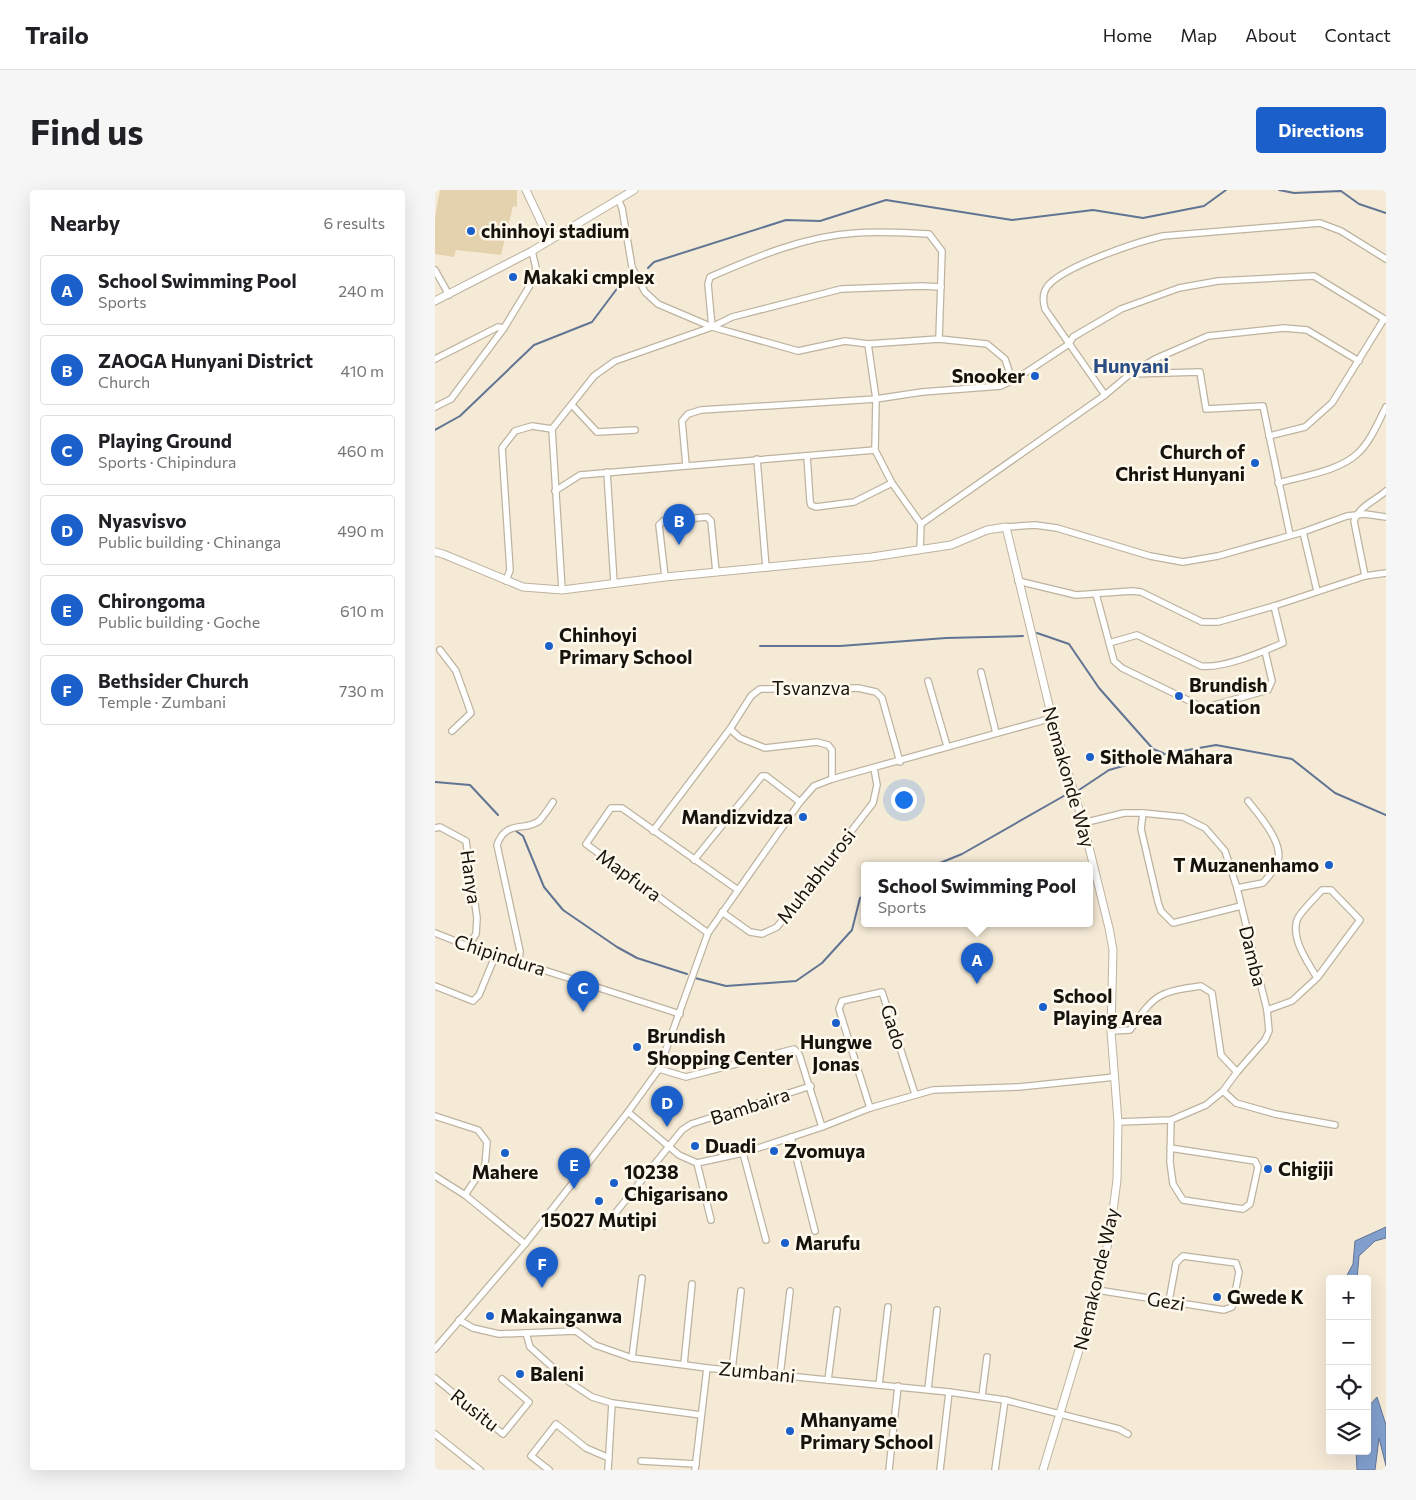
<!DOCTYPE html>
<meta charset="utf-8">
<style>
body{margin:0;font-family:Commissioner,sans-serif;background:#f6f6f6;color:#202124}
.controls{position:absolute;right:15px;bottom:15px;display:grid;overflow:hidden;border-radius:5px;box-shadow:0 5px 20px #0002}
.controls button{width:45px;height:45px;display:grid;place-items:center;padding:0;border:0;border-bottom:1px solid #e0e0e0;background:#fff;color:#202124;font:25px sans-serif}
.you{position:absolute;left:468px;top:609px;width:18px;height:18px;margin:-12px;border:4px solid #fff;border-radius:50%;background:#1a73e8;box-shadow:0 0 0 8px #1a73e833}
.badge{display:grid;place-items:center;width:32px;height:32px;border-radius:50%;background:#1a5fca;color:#fff;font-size:16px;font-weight:700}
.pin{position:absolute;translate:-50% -41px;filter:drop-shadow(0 1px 2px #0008)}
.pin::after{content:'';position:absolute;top:26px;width:18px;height:15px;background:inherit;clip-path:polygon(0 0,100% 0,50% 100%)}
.popup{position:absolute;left:426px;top:672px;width:232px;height:65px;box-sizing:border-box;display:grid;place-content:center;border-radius:5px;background:#fff;filter:drop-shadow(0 1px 4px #0005);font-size:16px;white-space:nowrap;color:#757577}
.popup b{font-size:19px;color:#202124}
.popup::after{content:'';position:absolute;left:50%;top:100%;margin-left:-10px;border:10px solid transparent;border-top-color:#fff}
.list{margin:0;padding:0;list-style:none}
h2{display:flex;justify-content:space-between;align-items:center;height:65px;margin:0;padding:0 20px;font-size:21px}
h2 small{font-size:16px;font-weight:400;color:#757577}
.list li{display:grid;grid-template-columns:32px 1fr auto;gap:15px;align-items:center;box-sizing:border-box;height:70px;margin:0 10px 10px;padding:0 10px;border:1px solid #e0e0e0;border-radius:5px}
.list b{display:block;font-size:19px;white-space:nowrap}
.list p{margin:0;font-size:16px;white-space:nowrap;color:#757577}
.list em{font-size:16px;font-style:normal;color:#757577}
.icon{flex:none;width:28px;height:28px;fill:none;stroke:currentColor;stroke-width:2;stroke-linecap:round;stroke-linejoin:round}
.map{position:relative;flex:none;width:951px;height:1280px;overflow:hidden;border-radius:5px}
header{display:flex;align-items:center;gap:30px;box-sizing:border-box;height:70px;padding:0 25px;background:#fff;border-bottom:1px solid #e0e0e0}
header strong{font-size:24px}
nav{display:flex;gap:28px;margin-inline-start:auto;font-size:18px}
.intro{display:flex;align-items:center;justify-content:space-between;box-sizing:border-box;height:120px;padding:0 30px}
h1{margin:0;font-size:35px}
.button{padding:12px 22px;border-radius:5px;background:#1a5fca;color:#fff;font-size:18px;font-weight:700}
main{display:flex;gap:30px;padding:0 30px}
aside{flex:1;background:#fff;border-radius:5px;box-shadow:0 5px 20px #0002}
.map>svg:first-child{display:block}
</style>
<header>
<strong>Trailo</strong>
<nav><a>Home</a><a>Map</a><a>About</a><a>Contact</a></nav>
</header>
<div class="intro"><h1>Find us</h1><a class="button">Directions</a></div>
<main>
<aside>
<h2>Nearby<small>6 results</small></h2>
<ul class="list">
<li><span class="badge">A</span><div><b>School Swimming Pool</b><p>Sports</p></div><em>240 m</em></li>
<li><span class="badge">B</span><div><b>ZAOGA Hunyani District</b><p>Church</p></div><em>410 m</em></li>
<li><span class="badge">C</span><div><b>Playing Ground</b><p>Sports · Chipindura</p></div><em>460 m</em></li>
<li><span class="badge">D</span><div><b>Nyasvisvo</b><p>Public building · Chinanga</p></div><em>490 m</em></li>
<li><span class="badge">E</span><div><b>Chirongoma</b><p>Public building · Goche</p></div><em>610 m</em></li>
<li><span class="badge">F</span><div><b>Bethsider Church</b><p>Temple · Zumbani</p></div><em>730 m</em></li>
</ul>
</aside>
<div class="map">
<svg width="951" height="1280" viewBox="0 0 951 1280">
<rect width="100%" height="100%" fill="#f5ead6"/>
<polygon fill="#e4d2ae" points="5,0 82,0 82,17 78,16 66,65 21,60 19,67 0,64 0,27"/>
<g fill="#819ecd" stroke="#617493">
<polygon points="951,1037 951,1048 940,1051 924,1066 922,1089 910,1089 918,1074 920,1051"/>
<polygon points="942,1207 951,1235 951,1276 944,1248 940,1280 922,1280 921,1261 932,1261 932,1218"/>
</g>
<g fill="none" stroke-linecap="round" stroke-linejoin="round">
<g stroke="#617493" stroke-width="2">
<polyline points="844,0 859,3 906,1 924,14 951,23"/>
<polyline points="213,78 219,72 351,30 385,31 451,10 577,30 658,20 708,28 769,16 791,0"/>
<polyline points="0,240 25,226 99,155 157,132 190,88"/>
<polyline points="602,443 634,454 664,498 718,559 728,563"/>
<polyline points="325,456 405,456 511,448 588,446"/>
<polyline points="0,592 35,595 63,625"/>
<polyline points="644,600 674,580 730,564 781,555 857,569 900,603 951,625"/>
<polyline points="81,641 88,646 109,697 128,720 182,757 202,768 252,784"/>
<polyline points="500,675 527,664 634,603"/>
<polyline points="260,788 291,796 361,791 387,773 417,740 425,708 430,705"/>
</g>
<g stroke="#bdb39f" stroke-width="8">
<g id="minor">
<polyline points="183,9 187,18 197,77 210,102 223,114 277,137 363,161 410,151 433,154 504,149 552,154 570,169 577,190"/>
<polyline points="0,80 14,105"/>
<path d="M277,137l-4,-43 2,-7c46,-20 95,-41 146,-44 24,-2 49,0 73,1l13,17 -3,88"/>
<polyline points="433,154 441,209 440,260 457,293 486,334"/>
<polyline points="0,169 63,137 69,138"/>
<polyline points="695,184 765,182 771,219 828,216 855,345"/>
<polyline points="670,205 695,184 720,169 773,146 849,138 872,140 924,171"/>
<polyline points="137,215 162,242 200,240"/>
<polyline points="0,217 16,209 69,138 94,97 101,78 97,61"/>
<polyline points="834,246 870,237 897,213 949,129"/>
<polyline points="372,266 375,311 376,315 381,317 419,312 457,293"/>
<polyline points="322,269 331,378"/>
<polyline points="251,275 247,231 253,224 266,220 441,209 487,202 566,196 584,187 634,154 638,147 686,119 744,98 783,91 879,86 951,130"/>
<polyline points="172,282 179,393"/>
<path d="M843,293c25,-7 62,-12 80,-30 13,-12 20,-31 28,-46"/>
<polyline points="120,301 145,285 440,260"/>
<polyline points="571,337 600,335 622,338 715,366 748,372 783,366 868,342 912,326 930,324 951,327"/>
<polyline points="868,342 882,401"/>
<path d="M485,359l1,-25 184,-129 -60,-86c-2,-7 -3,-15 2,-22 14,-20 90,-45 116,-51l157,-13 21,8 45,28"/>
<path d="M930,386l-11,-55c5,-15 21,-20 32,-30"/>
<polyline points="230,387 224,335 228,331 272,327 276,331 281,382"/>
<polyline points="71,391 75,380 67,258 80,241 97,236 117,239"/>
<polyline points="583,391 641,405 697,401 706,402 767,432 783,432 839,416 930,386 951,383"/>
<polyline points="127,400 117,239 159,186 180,171 277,137 297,127 406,99 487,96 506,97"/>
<polyline points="661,404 679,471 687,478 769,518 833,500 837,491 830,461"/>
<path d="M674,453l28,-8 64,31c22,3 61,-14 82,-23l-9,-37"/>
<polyline points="5,460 21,481 36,523 17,541"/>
<polyline points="546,482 561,543"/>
<polyline points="493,491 512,556"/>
<polyline points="295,539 305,548 330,558 382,552 393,555 397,560 397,589"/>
<polyline points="708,623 706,639 723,712 726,721 738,733 806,716"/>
<polyline points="648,633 689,623 708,623 748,627 770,638 790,661 802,698 832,820 834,841 830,850 802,882 788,901 771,915 736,930 683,932"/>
<polyline points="0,638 5,637 31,651 42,728 41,744 33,756"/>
<polyline points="218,641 295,539 316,506 325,499 423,498 441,502 447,508 465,572"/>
<polyline points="259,670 327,586 331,586 365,612"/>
<path d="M802,698l26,-5c5,-6 12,-13 14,-19 9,-19 -18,-49 -29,-63"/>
<polyline points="287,722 315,742 327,744 342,737 438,613 442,595 439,578"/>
<polyline points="0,743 28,754 245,824"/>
<polyline points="273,743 151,654 176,618 187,618 303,700"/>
<path d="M84,771l1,-10 -23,-106c9,-26 28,-13 42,-24 5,-5 10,-13 14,-19"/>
<polyline points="0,796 38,811 44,805 61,764"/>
<path d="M832,820l25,-9 25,-23 43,-58 -29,-30h-9c-6,7 -22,22 -25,30 -6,20 11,42 20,58"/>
<path d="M676,841l19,-1c25,-36 28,-38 71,-44l11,7 9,62 16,17"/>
<polyline points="224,879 251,887 359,859 364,864 387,937"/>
<polyline points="788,901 801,913 840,924 900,935"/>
<polyline points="435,918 404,819 407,811 447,802 480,904"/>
<polyline points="193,922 244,965 262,973 308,963 387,937 435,918 498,900 584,897 680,887"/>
<polyline points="0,926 43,940 52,952 50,975 30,1005"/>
<polyline points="356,947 380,1041"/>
<polyline points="735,958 820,971 823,977 815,1014 808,1019 748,1010 738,994 735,972 736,930"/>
<polyline points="308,963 331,1050"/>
<polyline points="262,973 276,1030"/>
<polyline points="0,986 30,1005 90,1054"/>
<polyline points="170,1036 247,940 256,934 376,896"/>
<polyline points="662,1100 789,1120 797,1117 798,1114 804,1082 801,1073 748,1066 741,1073 734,1111"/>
<polyline points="24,1130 38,1138 64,1144 141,1141 160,1155 197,1168 272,1178 514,1202 570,1210 684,1239 693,1244"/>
<polyline points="91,1143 95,1157 133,1191 157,1207 177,1213 266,1225"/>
<polyline points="0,1159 90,1054 193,922 224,879 273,743 365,612 379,596 397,589 617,528"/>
<polyline points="197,1168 207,1088"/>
<polyline points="249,1174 257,1094"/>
<polyline points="297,1180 306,1101"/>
<polyline points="345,1185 355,1101"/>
<polyline points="0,1188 68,1244 94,1212 67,1189"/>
<polyline points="393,1190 402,1120"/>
<polyline points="444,1195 453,1117"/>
<polyline points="493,1199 502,1120"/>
<polyline points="547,1206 552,1167"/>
<polyline points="0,1244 45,1280"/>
<polyline points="206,1271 261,1274"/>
<polyline points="114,1280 96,1266 121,1234 151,1258 174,1268"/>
<polyline points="173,1280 177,1213"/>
<polyline points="260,1280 272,1178"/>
<polyline points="454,1280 463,1196"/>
<polyline points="505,1280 514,1202"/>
<polyline points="560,1280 570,1210"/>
</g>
</g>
<g stroke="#bdb39f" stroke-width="9">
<g id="tertiary">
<polyline points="91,0 114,49"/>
<polyline points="0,111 97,61 199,0"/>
<polyline points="0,362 8,364 88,397 127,400 230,387 437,367 516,355 552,340 571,337 617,528 648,633 674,738 678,760 676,841 683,932 682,990 675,1044 662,1100 608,1280"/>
</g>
</g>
<use href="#minor" stroke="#fff" stroke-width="5.5"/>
<use href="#tertiary" stroke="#fff" stroke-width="7"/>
</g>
<g fill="#1a5fca" stroke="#fff8ec" stroke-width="2">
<circle cx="36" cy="41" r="5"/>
<circle cx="78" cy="87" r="5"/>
<circle cx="600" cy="186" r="5"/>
<circle cx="820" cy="273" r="5"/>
<circle cx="114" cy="456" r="5"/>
<circle cx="744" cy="506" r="5"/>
<circle cx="655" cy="567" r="5"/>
<circle cx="368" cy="627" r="5"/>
<circle cx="894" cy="675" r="5"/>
<circle cx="608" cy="817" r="5"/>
<circle cx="401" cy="833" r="5"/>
<circle cx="202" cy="857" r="5"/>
<circle cx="260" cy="956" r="5"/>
<circle cx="339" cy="961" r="5"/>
<circle cx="70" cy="963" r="5"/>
<circle cx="833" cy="979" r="5"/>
<circle cx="179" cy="993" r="5"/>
<circle cx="164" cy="1011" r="5"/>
<circle cx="350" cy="1053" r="5"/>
<circle cx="782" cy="1107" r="5"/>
<circle cx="55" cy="1126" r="5"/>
<circle cx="85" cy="1184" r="5"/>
<circle cx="355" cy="1241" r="5"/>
</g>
<g text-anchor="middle" stroke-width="5" stroke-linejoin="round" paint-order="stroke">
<g font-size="19" font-weight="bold" fill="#16130c" stroke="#fff8ec" text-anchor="start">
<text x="46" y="48">chinhoyi stadium</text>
<text x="88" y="94">Makaki cmplex</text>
<text x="590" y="193" text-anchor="end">Snooker</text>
<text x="810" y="269" text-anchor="end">Church of<tspan x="810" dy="22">Christ Hunyani</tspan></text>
<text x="124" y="452">Chinhoyi<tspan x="124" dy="22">Primary School</tspan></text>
<text x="754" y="502">Brundish<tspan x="754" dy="22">location</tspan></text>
<text x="665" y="574">Sithole Mahara</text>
<text x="358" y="634" text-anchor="end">Mandizvidza</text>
<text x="884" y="682" text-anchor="end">T Muzanenhamo</text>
<text x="618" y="813">School<tspan x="618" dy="22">Playing Area</tspan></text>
<text x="212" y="853">Brundish<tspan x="212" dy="22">Shopping Center</tspan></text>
<text x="401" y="859" text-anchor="middle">Hungwe<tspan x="401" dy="22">Jonas</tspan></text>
<text x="270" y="963">Duadi</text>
<text x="349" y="968">Zvomuya</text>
<text x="843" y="986">Chigiji</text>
<text x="70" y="989" text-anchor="middle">Mahere</text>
<text x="189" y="989">10238<tspan x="189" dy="22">Chigarisano</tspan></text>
<text x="164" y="1037" text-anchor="middle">15027 Mutipi</text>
<text x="360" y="1060">Marufu</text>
<text x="792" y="1114">Gwede K</text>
<text x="65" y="1133">Makainganwa</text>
<text x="95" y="1191">Baleni</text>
<text x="365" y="1237">Mhanyame<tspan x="365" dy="22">Primary School</tspan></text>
</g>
<g font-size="19" fill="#16130c" stroke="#fff8ec">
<text x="376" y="505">Tsvanzva</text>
<text transform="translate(634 587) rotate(74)" y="7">Nemakonde Way</text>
<text transform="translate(194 685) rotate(36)" y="7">Mapfura</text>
<text transform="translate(381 686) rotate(-52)" y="7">Muhabhurosi</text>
<text transform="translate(36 687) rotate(82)" y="7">Hanya</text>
<text transform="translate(65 765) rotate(18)" y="7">Chipindura</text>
<text transform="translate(818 766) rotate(76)" y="7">Damba</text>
<text transform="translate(459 837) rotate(72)" y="7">Gado</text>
<text transform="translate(315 916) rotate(-18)" y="7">Bambaira</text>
<text transform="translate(661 1089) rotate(-77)" y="7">Nemakonde Way</text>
<text transform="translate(731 1111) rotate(9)" y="7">Gezi</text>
<text transform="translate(322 1182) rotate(6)" y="7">Zumbani</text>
<text transform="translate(40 1220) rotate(38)" y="7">Rusitu</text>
</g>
<g font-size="20" font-weight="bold" fill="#2b4d84" stroke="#fff8ec">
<text x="696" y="183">Hunyani</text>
</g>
</g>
</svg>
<div class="controls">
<button>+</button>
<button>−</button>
<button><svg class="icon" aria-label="locate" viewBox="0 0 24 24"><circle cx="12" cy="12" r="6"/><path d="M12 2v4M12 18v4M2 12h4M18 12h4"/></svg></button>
<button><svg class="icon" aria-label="layers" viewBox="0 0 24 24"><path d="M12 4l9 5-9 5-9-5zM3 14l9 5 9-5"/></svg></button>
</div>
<div class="you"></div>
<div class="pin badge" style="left:542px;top:794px">A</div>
<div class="popup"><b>School Swimming Pool</b>Sports</div>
<div class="pin badge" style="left:244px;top:355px">B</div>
<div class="pin badge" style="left:148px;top:822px">C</div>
<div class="pin badge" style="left:232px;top:937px">D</div>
<div class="pin badge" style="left:139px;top:999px">E</div>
<div class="pin badge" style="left:107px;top:1098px">F</div>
</div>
</main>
